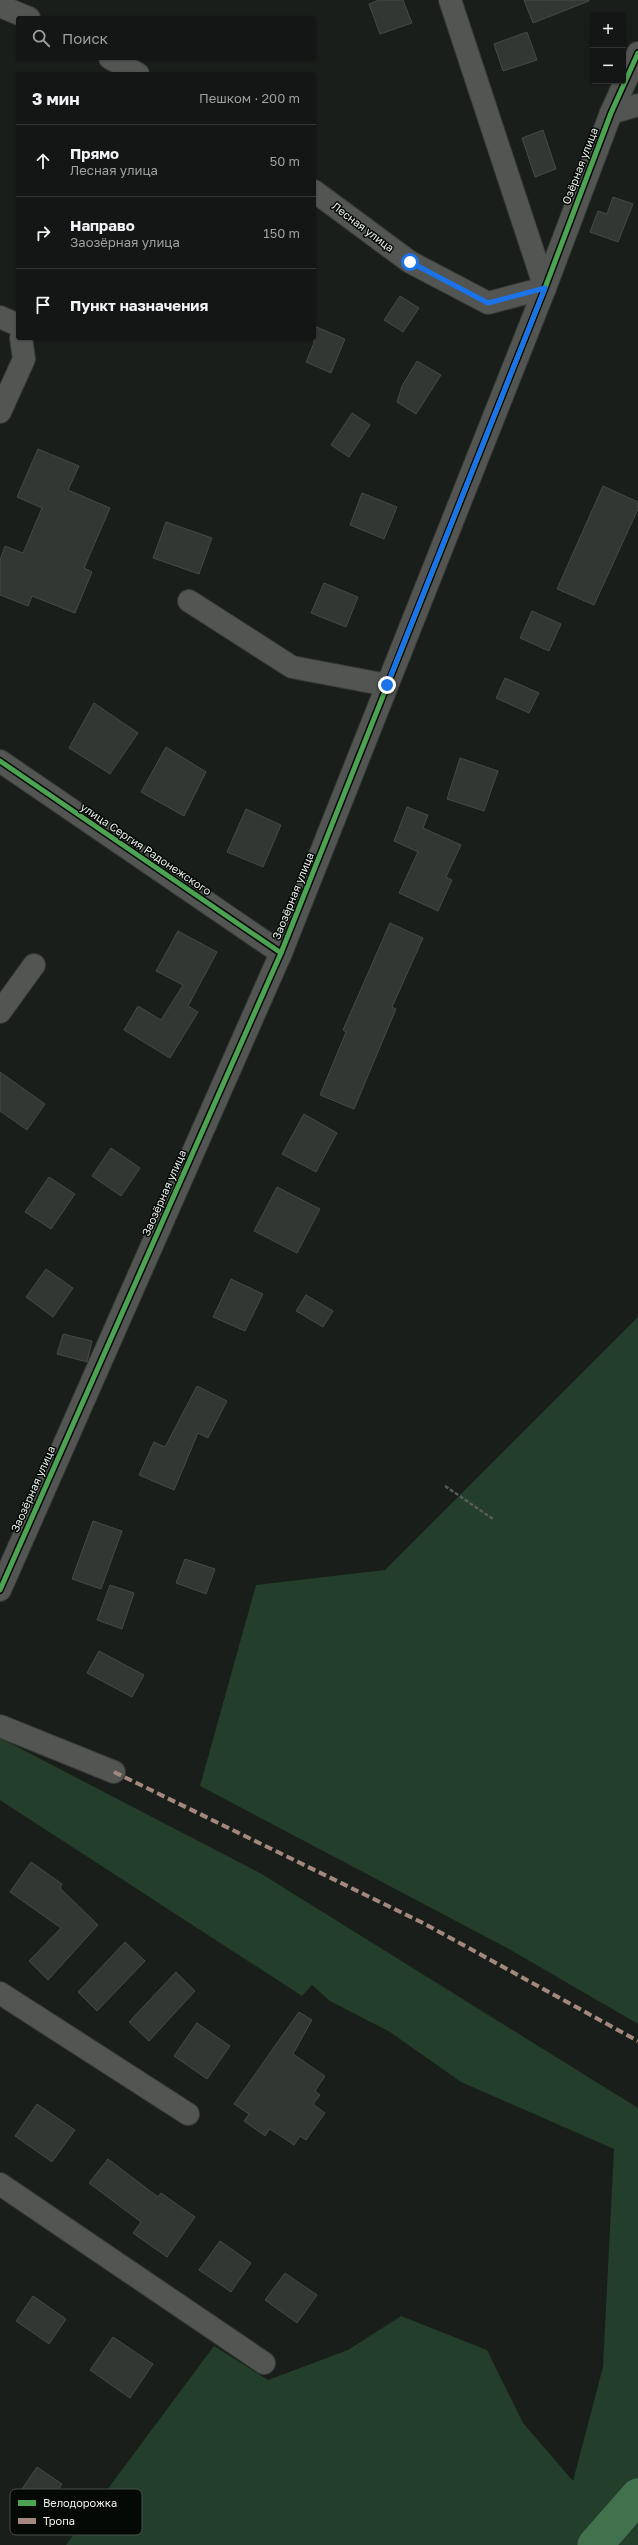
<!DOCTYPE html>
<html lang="ru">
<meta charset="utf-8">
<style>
body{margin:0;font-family:"Golos Text",sans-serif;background:#202322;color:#f1f3f6}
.controls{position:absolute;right:12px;top:12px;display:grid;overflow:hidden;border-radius:4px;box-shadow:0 1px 3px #0004}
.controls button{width:36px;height:36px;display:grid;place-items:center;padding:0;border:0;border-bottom:1px solid #323534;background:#131614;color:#f1f3f6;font:20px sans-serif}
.stop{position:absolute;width:12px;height:12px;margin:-9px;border:3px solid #1a73e8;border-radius:50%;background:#fff}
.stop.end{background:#1a73e8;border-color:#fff;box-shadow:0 1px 4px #0008}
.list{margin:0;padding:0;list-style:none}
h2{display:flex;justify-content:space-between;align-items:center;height:52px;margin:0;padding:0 16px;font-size:17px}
h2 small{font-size:13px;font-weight:400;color:#9d9fa0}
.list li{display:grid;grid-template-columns:26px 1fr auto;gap:12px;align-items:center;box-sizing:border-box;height:72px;padding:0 16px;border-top:1px solid #323534}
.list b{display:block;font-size:15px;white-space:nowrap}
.list p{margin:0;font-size:13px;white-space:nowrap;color:#9d9fa0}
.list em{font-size:13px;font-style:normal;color:#9d9fa0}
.icon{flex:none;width:22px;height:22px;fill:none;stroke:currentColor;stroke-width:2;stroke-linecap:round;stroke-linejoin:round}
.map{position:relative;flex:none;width:638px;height:2545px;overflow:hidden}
.search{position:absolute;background:#131614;box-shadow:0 1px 3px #0004;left:16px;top:16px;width:300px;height:44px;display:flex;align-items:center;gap:10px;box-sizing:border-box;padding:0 14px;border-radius:4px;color:#9d9fa0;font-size:15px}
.panel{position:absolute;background:#131614;box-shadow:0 1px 3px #0004;left:16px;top:72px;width:300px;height:268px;border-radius:4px}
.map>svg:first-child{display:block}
</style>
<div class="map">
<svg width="638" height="2545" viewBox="0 0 638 2545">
<rect width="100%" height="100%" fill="#191e1a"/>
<g fill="#233e2a">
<polygon points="638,1317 638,2024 509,1949 200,1786 256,1585 385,1570"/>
<polygon points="0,1738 260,1873 638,2108 638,2545 66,2545 214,2346 268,2380 348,2350 401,2316 487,2350 523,2423 573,2481 603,2367 614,2149 461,2082 390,2032 330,2001 312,1985 302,1996 0,1800"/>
</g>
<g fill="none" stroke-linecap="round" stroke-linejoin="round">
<polyline stroke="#42724d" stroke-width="35" points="595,2545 638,2496"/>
</g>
<g fill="#333734" stroke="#464946">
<polygon points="379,0 403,0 412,23 380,34 369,4"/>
<polygon points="524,0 589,0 589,1 533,23"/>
<polygon points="527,32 537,60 503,71 494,44"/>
<polygon points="543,130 556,169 535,177 522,138"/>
<polygon points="613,197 633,204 618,242 590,232 598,211 607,214"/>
<polygon points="400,296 419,308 403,332 384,320"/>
<polygon points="314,326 345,339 331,373 306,362 314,343"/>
<polygon points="417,361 441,375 416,414 397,402 402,386"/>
<polygon points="352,413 370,425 349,457 331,445"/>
<polygon points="38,449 79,466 68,490 110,508 84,568 92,572 75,613 32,596 28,606 0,595 0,560 5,546 23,553 42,508 17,497"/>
<polygon points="603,486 638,502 638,509 594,605 557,589"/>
<polygon points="362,493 397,507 384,539 350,525"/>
<polygon points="166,522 212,538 199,574 153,558"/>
<polygon points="324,583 358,597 346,627 311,613"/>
<polygon points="532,611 561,624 549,651 520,638"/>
<polygon points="505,678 539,693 529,713 496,698"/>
<polygon points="94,703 138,733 110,774 69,748"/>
<polygon points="166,747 206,772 184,816 141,792"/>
<polygon points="460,758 498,771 484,811 447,799"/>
<polygon points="407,807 428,815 423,828 461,845 446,877 452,880 438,911 399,893 418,852 394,841"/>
<polygon points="246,809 281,825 263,867 227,852"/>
<polygon points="390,923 423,938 392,1007 396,1009 354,1109 320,1095 346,1032 343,1030"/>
<polygon points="178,931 217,952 188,1006 198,1012 170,1058 124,1030 138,1006 161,1020 183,985 156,971"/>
<polygon points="0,1072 45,1104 27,1130 0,1111"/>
<polygon points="304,1114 337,1133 316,1172 282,1154"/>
<polygon points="111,1148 140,1168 121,1196 92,1176"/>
<polygon points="49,1177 75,1194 51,1229 25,1212"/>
<polygon points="277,1187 320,1209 297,1253 254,1231"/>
<polygon points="46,1269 73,1288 53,1317 26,1297"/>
<polygon points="231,1279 263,1294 245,1331 213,1317"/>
<polygon points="306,1295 333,1311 323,1327 296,1311"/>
<polygon points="63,1334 92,1341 87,1362 57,1354"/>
<polygon points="197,1386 227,1401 208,1438 198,1433 174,1490 139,1475 154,1442 165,1447"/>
<polygon points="93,1521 122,1531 101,1589 72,1579"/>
<polygon points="185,1559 215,1569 206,1594 176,1583"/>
<polygon points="110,1585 134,1593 122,1629 97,1620"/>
<polygon points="99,1651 144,1675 132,1697 87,1673"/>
<polygon points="31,1862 62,1884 60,1888 98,1925 48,1980 29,1961 61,1928 10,1892"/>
<polygon points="125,1942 145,1961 97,2011 78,1992"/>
<polygon points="176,1972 195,1991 149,2041 129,2022"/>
<polygon points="299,2012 312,2020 293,2054 325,2076 315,2091 320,2095 313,2104 325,2113 306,2140 300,2136 294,2145 270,2129 265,2136 244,2121 249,2114 234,2104"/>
<polygon points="197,2023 230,2046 207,2079 174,2056"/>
<polygon points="37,2104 75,2130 52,2162 15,2136"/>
<polygon points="108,2159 158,2197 161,2193 195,2217 167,2257 133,2233 141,2222 89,2183"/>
<polygon points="220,2241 251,2263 231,2292 199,2270"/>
<polygon points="285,2273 317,2295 297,2323 265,2300"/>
<polygon points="33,2296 66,2319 49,2344 16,2321"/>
<polygon points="113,2337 153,2364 130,2398 90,2370"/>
<polygon points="37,2467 62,2484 44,2510 20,2492"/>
</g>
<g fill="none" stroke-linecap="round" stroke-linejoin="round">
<g stroke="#363a37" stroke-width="24">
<g id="minor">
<polyline points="450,0 545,288"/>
<polyline points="0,6 29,18"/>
<polyline points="110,58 138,74"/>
<polyline points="611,113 638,105"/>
<polyline points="314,191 410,262 488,303 545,288"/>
<polyline points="0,317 18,325"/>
<polyline points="0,412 24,359 21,338"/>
<polyline points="189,601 292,667 387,685"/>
<polyline points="0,761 281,953"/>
<polyline points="0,1012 34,965"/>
<polyline points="0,1590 281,953 545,288 611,113 638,53"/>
<polyline points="0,1726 114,1772"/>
<polyline points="0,1993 188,2114"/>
<polyline points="0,2184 264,2363"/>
</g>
</g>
<polyline stroke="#575b58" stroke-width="2.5" stroke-dasharray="4 2" stroke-linecap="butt" points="445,1486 493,1519"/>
<use href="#minor" stroke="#525552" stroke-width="22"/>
<polyline stroke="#a5887d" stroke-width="4" stroke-dasharray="8 4" stroke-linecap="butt" points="114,1772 425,1924 638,2041"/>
<g stroke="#050906" stroke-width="8">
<g id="cycleway">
<polyline points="0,761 281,953"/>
<polyline points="0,1590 281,953 545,288 611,113 638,53"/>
</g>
</g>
<use href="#cycleway" stroke="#4ca352" stroke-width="5"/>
</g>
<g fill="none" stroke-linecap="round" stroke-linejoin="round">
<polyline stroke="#1a73e8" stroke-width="5" points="387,685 545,288 488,303 410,262"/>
</g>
<g text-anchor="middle" stroke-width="3" stroke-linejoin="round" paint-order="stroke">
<g font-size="11" fill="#eaf0eb" stroke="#050906">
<text transform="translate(580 166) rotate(-69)" y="4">Озёрная улица</text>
<text transform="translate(363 227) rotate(37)" y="4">Лесная улица</text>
<text transform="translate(146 849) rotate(34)" y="4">улица Сергия Радонежского</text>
<text transform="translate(293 896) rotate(-68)" y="4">Заозёрная улица</text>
<text transform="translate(164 1193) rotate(-66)" y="4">Заозёрная улица</text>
<text transform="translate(33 1489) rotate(-66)" y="4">Заозёрная улица</text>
</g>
</g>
<rect x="10" y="2489" width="132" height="46" rx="6" fill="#050906" stroke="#4a4e4b" stroke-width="1"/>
<rect x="18" y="2500" width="18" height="6" fill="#4ca352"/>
<rect x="18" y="2518" width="18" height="6" fill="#a5887d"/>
<g font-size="11" fill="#eaf0eb">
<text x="43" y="2507">Велодорожка</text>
<text x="43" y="2525">Тропа</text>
</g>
</svg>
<div class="controls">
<button>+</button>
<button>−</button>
</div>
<div class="stop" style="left:410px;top:262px"></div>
<div class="stop end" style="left:387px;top:685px"></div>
<div class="search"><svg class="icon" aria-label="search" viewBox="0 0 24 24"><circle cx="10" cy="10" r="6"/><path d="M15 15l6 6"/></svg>Поиск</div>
<section class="panel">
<h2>3 мин<small>Пешком · 200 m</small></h2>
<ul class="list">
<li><svg class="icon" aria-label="ahead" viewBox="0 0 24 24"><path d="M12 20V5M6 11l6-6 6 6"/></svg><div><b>Прямо</b><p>Лесная улица</p></div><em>50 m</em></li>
<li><svg class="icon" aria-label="right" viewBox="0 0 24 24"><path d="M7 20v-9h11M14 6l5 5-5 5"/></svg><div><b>Направо</b><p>Заозёрная улица</p></div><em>150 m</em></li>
<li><svg class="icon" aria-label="arrive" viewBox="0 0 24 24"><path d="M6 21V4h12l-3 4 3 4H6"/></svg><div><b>Пункт назначения</b></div></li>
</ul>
</section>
</div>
